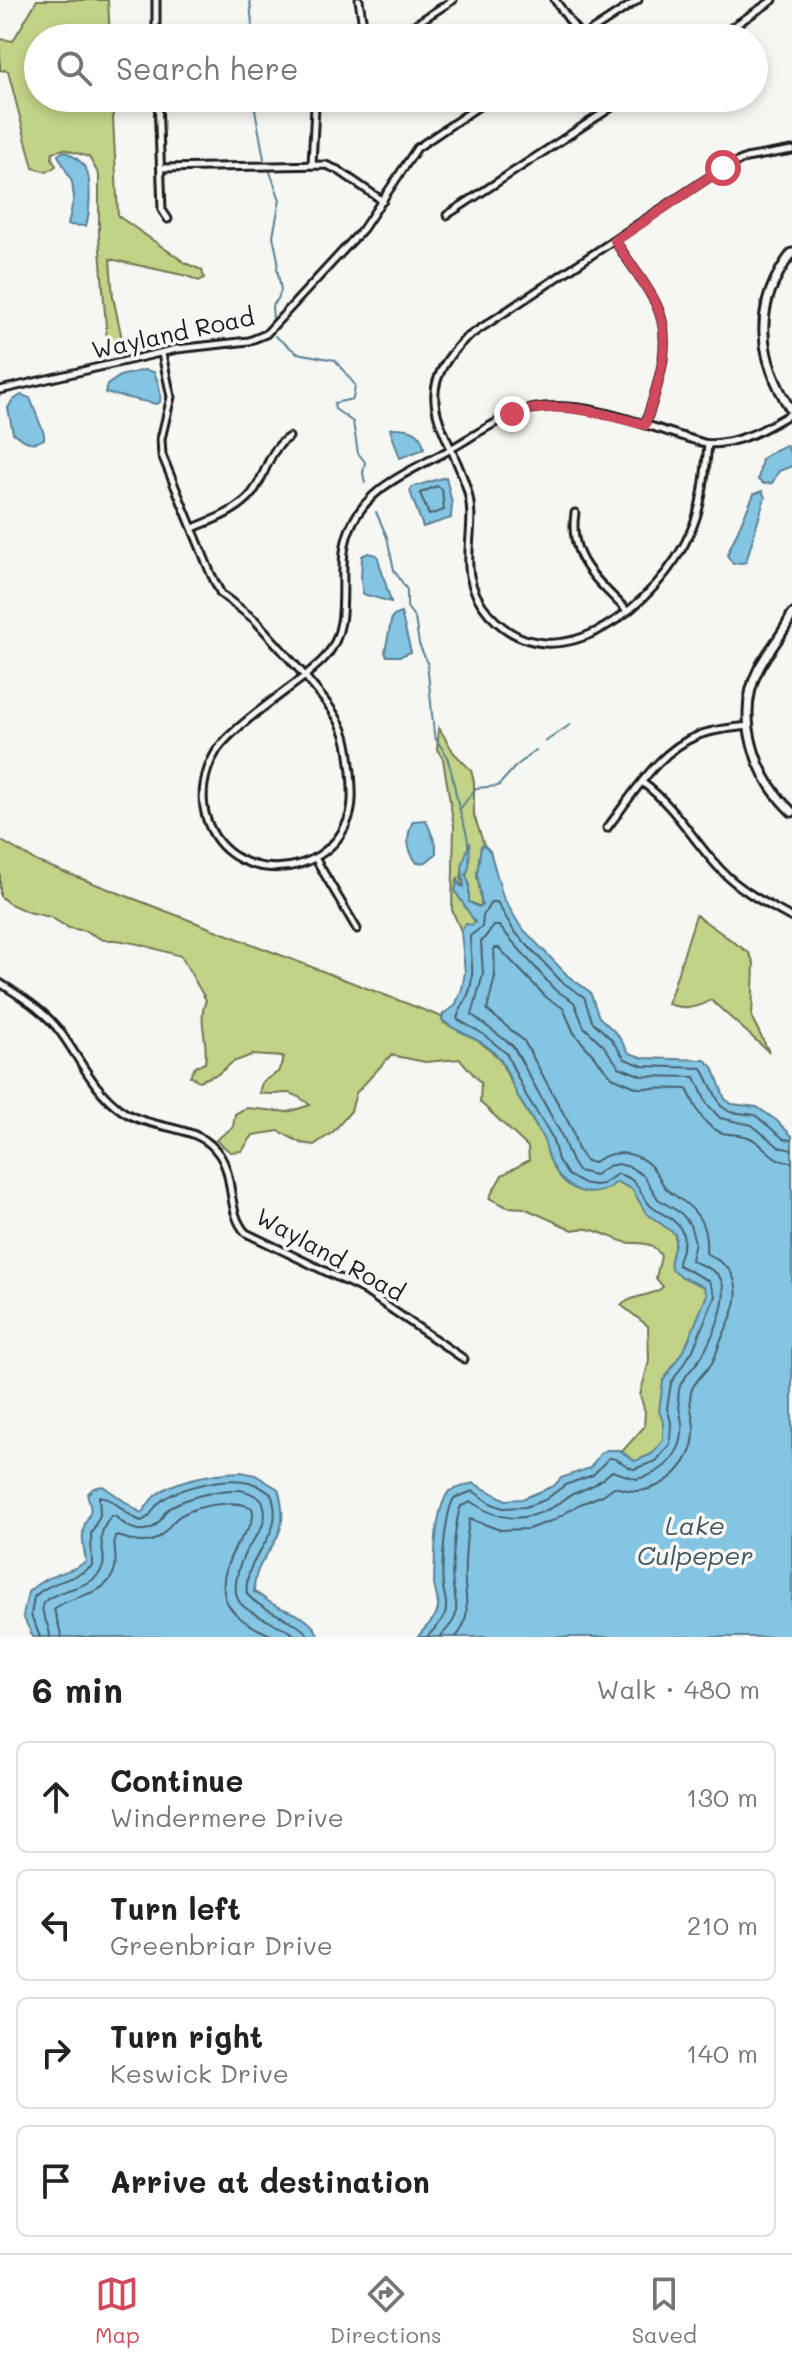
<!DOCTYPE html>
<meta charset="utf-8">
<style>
body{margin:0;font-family:Mali,sans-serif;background:#f6f6f6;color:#222}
.stop{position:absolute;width:24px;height:24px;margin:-18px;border:6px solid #d1495b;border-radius:50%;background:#fff}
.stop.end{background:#d1495b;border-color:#fff;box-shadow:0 2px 8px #0008}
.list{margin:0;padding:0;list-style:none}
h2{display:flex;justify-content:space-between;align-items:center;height:104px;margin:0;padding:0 32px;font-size:34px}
h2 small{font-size:26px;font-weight:400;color:#767676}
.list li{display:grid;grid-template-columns:52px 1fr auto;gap:24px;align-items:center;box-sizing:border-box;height:112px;margin:0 16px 16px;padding:0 16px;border:2px solid #e0e0e0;border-radius:12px}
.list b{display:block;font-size:30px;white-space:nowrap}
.list p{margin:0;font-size:26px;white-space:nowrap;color:#767676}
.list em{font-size:26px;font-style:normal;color:#767676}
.icon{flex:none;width:44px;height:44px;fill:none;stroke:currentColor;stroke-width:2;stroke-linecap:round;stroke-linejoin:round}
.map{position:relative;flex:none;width:792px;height:1637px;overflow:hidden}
.search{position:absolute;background:#fff;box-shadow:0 4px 12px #0003;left:24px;right:24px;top:24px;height:88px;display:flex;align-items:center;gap:20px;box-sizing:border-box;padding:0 28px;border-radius:44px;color:#767676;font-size:30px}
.sheet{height:616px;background:#fff}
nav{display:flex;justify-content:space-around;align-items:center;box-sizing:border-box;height:112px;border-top:2px solid #e0e0e0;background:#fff;font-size:22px;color:#767676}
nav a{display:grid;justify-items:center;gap:4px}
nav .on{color:#d1495b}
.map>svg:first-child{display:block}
</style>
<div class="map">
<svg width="792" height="1637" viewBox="0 0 792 1637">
<rect width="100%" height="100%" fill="#f6f6f2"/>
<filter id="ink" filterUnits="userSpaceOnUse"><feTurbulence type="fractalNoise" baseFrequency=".0125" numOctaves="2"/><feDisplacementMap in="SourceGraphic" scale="16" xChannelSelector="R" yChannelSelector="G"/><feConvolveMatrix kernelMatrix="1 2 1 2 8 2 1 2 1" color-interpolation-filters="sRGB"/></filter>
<g filter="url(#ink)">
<g fill="#c2d287" stroke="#6f7752" stroke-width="2">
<polygon points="37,0 108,0 110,38 38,38 38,98 112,98 118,216 187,264 202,270 204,278 199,281 187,276 110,259 113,297 124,348 108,353 99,236 99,175 89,157 64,149 53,152 52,158 56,166 47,172 33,168 8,71 0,70 0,39 13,41"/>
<polygon points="439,728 454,753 471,770 474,782 474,815 484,845 481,846 477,877 480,883 481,907 469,902 469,884 466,875 469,867 469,846 461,877 464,887 457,881 456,891 475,922 472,926 466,924 461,931 452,910 454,826 443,759 437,749"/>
<path d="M0,840l38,22 404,155 2,6 34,17 21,18 20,40 26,43 69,41 5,-1 13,7 42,45 4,12 27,40 3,12 -42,127 -1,18 -12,12 -15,10 -19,-9 25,-28 1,-15 -5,-17 9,-34 -1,-35 -27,-21c13,-11 31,-8 42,-18l-7,-9 5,-22c-4,-6 -4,-7 -9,-10 -8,-4 -19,-2 -27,-4 -18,-5 -32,-17 -52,-12l-49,-22 -17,-1 -18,-9 13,-23 27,-15 -1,-13 -48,-45 1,-19 -21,-24 -35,3 -34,-7 -35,38 -5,18 -18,21 -19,13 -13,-2 -22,-12 -26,4 -11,16 -12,1 -14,-12 17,-13 2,-13 11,-6 42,4 22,-7c-26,-21 -25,-7 -51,-12l3,-11 16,-10 6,-15 -32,-2 -19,7 -15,12 -19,7 -9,-5 5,-9 10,-4c4,-23 -8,-41 1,-63l-25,-44 -42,-12 -22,-4h-14l-17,-9 -17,-3 -19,-11 -22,-5 -20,-9 -8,-7z"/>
<path d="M696,915l53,38 5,10 -2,55 17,34 -58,-52c-14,9 -27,9 -43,4z"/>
</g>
<g fill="#84c5e4" stroke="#5a8194" stroke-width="2">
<path d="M64,151c8,5 16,8 21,16 7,12 5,45 1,59l-18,-1 6,-28 -2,-15 -14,-27z"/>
<path d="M144,370l10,2c4,10 8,19 6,30l-4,2 -51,-11 2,-8 13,-9z"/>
<path d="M21,395l9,3 14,36v5c-13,8 -20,1 -31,-6l-5,-25 4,-7z"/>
<path d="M394,428c17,1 27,1 30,21l-24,9 -10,-29z"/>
<polygon points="786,445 792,456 792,466 779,471 772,483 764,484 758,480 762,459 773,451"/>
<polygon points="446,477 452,503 451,518 423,527 410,491 412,487"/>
<polygon points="762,491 765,497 746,562 733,564 727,555 754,494"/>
<polygon points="368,553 377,555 391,602 363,594 361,581 362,556"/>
<polygon points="401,613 411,652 401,656 387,656 385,652 392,617"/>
<path d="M426,820l10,25v9l-10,8 -9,1c-11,-14 -11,-27 -4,-42z"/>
<path d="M470,842l-1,25 -3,8 3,9v18l9,5 4,-1 -5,-32 4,-28 3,-1 6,6 13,46 17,29 48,50 22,16 9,25 18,17 12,19 15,5 61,2 8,7 12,32 7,5 25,3 19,13 16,16v501h-374c5,-8 16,-16 19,-25 4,-10 -3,-20 -3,-30 1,-26 0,-70 15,-91l24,-8 33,17 16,-1 32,-13 7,-8 29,-10 10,-14 7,-4h12l16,11 17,-7 11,-14v-18l-4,-11 4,-30 23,-35 21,-51 -3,-8 -22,-10 -11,-8c-3,-13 7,-22 4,-35l-29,-21 -14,-24 -15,-7c-26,22 -54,8 -67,-22 -3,-5 -3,-12 -5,-17 -6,-15 -17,-29 -25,-43 -8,-13 -12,-31 -22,-43 -15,-19 -40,-23 -56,-37l1,-6 12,-8 7,-17 3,-17 -4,-41 5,-7 6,1 3,-3 -20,-31 3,-12 2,7 4,1 -2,-22z"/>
<path d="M241,1472l14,3 23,14c18,57 -25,60 -24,103 6,3 11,7 17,11 17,10 40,12 48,34h-286l-10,-21 5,-24c21,-20 36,-16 58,-30 -1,-9 -4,-20 -3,-29 2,-22 13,-12 4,-39l7,-6 9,-2 38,27c7,-5 6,-10 12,-15 18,-19 63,-25 88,-26z"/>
</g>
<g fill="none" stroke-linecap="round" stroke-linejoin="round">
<g stroke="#46606c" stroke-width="2">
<polygon points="437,486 442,489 444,510 429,515 420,493"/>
<path d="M40,1637l-9,-22 3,-18c17,-17 41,-16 58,-31l-1,-32 9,-19 -1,-19c17,2 26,20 42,25 11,-4 10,-10 17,-17 15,-16 64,-26 85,-23 11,1 19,7 28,13 17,45 -29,59 -24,100 17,20 46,22 63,43"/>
<path d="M50,1637c0,-14 -10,-20 -7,-34 15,-16 53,-13 60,-37 3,-11 -4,-22 -1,-33 1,-6 6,-12 9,-17h4c12,12 30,22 44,6 3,-3 4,-8 7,-11 13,-13 55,-22 73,-21 9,1 16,5 23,10 9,22 -5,34 -16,51 -7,14 -17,42 -4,54 16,15 39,18 55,32"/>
<path d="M62,1637l-8,-28c18,-16 54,-11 61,-41 2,-11 -2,-22 0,-32 12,1 22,9 36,5 12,-4 15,-12 23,-20 13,-15 61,-23 78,-13 5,16 -9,25 -16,38 -28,51 -7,73 40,91"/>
<path d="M427,1637c5,-6 13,-13 17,-20 5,-11 0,-21 -1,-31 -2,-18 2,-73 11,-88l19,-7 17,12 13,5 22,-1 20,-7 20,-15 28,-10 16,-17c9,-1 16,9 25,11l22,-8 14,-17 1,-22 -4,-14 4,-25 22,-33 22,-54 -6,-15 -31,-16c0,-10 8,-18 5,-30 -4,-16 -20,-19 -31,-28 -16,-14 -10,-28 -35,-33l-14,10 -8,1 -13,-2 -14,-8 -10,-15 -6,-23 -26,-42 -20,-42 -23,-19 -26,-15c2,-9 10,-19 13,-30 5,-17 0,-35 0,-53l12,-9 1,-11 8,-14h6l17,29 48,51 22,15 8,24 19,18 14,20 18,7 59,2 19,38 9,6 25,3 29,24 8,1"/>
<path d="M440,1637c5,-6 12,-12 15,-20 3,-11 0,-20 -2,-31 -2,-13 2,-68 8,-80l10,-4c29,19 51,21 82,5 8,-4 14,-11 22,-14 15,-6 25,-10 37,-22l25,8c28,-6 48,-27 45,-56 -2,-13 -6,-24 -2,-37 4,-11 16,-20 22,-30 10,-18 32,-63 16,-81 -7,-8 -19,-10 -27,-15l4,-18 -5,-17 -8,-11 -24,-15 -14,-23 -14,-9 -12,-3 -10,2 -13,9 -17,-4 -6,-9 -12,-30 -47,-86 -41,-31 11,-41 -2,-32 13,-16h5l55,63 20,13 10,25 19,18 16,22 23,9 53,1 12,27 13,14 32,7 27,22 13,3"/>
<path d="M456,1637c15,-18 10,-33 9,-54 -1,-16 1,-50 5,-64l30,11 28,-1 26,-9 24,-15 25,-10 11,-8c8,1 16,5 24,4 31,-3 57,-31 56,-62 0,-14 -8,-29 -1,-42 5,-9 13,-16 19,-24 4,-7 6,-16 9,-23 10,-22 24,-46 9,-69 -6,-9 -16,-13 -24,-18 2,-24 -6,-41 -26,-54 -5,-4 -12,-7 -15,-12 -4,-5 -6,-11 -10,-16 -16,-21 -43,-23 -62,-8l-8,-3 -7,-10 -6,-21 -48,-88 -37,-31 8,-34 -1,-28h5l48,50 16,10 11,25 38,44 26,11 49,1c9,17 14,37 36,44 8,2 18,1 25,4 18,7 22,25 44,25"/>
</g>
<g stroke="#5a8194" stroke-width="2">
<polyline points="250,0 253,38"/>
<polyline points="253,98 264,159"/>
<polyline points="270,172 280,200 273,236 278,260 277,268 281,290 278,299 272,306 273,320"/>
<polyline points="275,336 297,353 335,360 355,385 353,399 334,403 335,409 353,422 358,453 365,462 363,473 365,483"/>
<path d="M376,512l11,25 7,33 13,20v17l8,11 4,26 8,18 7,72c2,9 9,13 12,21 8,18 8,37 14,56 3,13 9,23 8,36"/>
<polyline points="545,742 571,724"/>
<polyline points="460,809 476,788 498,786 515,767 536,750"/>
</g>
<g stroke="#1c1c1c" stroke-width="11">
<g id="street">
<polyline points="156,0 156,38"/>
<polyline points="359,0 365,38"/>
<polyline points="555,0 581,37"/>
<polyline points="394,38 453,0"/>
<polyline points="580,38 638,0"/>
<polyline points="716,38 773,0"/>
<polyline points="158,98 162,210 168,219"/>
<polyline points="312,164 315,107 319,98"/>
<polyline points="161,168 326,165 338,170 383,201"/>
<polyline points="447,215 626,98"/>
<path d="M615,241c13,20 30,41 41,63 19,38 1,83 -11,121"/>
<path d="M162,354l9,43 -10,42 1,16 49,119 10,20 34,26 50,56c7,-7 16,-13 22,-21 28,-35 7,-85 22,-124 15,-39 50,-55 85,-73 27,-13 52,-33 80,-44 58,-24 136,15 194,30 32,0 57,-15 84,-31"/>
<polyline points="0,390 177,349 249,341 266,334 363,229 417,148 491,98"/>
<path d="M708,444c-3,31 -5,61 -18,89 -30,68 -133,157 -201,81 -39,-45 -7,-82 -23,-128 -20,-61 -59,-91 0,-148l257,-170 23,-10 46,-8"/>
<path d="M575,513c-7,46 23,67 51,97"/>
<path d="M193,528c19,-8 40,-15 55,-30 18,-18 18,-47 41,-61"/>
<path d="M305,676c13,17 30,34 38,54 6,13 6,29 8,42 1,15 3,34 -3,48 -24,62 -119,65 -141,0 -8,-24 -3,-49 10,-70 15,-22 65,-56 88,-74z"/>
<path d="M643,783c33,24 50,58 78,87 20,21 46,34 71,48"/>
<path d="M607,828c26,-33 51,-78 92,-93 15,-6 33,-7 50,-9"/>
<polyline points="315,858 357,929"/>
<path d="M0,983c23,15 45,28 61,50 19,26 33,58 60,77 28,20 73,14 94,39 22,24 10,62 31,84l116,56 102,70"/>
</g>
</g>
<g stroke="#1c1c1c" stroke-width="13">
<g id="secondary">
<path d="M792,253c-41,53 -34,105 0,159"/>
<path d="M792,614c-8,20 -23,35 -33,54 -25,48 -4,109 33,144"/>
</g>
</g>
<use href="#street" stroke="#f6f6f2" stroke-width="5"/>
<use href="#secondary" stroke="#f6f6f2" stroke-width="7"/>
</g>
</g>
<g fill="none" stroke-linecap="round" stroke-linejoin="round" filter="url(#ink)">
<path stroke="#d1495b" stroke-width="10" d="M512,414c47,-15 87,-1 133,11 12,-38 30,-83 11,-121 -11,-22 -28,-43 -41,-63l108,-73"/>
</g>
<g text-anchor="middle" stroke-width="7" stroke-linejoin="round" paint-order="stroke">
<g font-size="24" fill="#1c1c1c" stroke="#f6f6f2">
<text transform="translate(173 334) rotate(-12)" y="8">Wayland Road</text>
<text transform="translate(330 1255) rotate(29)" y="8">Wayland Road</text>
</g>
<g font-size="26" font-style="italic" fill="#405762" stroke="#f6f6f2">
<text x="695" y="1535">Lake<tspan x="695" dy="30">Culpeper</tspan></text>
</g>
</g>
</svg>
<div class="stop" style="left:723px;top:168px"></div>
<div class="stop end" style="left:512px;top:414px"></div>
<div class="search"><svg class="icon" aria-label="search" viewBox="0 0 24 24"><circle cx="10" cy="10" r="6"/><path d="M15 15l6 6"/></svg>Search here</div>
</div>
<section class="sheet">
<h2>6 min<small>Walk · 480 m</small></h2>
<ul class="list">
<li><svg class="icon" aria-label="ahead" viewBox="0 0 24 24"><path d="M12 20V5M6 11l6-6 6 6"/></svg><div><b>Continue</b><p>Windermere Drive</p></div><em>130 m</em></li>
<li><svg class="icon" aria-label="left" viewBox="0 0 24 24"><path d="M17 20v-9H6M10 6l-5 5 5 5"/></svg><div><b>Turn left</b><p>Greenbriar Drive</p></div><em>210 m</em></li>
<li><svg class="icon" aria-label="right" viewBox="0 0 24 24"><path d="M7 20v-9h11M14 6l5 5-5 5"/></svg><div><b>Turn right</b><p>Keswick Drive</p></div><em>140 m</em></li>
<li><svg class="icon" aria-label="arrive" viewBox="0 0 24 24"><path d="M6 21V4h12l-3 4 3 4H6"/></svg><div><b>Arrive at destination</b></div></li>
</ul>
</section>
<nav>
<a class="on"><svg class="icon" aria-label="map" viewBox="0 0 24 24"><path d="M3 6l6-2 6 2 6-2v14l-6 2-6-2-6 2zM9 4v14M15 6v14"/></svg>Map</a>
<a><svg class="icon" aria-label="directions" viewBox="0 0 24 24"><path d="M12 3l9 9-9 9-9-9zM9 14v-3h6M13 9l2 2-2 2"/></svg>Directions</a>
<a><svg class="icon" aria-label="saved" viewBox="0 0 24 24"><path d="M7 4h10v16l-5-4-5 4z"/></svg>Saved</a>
</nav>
